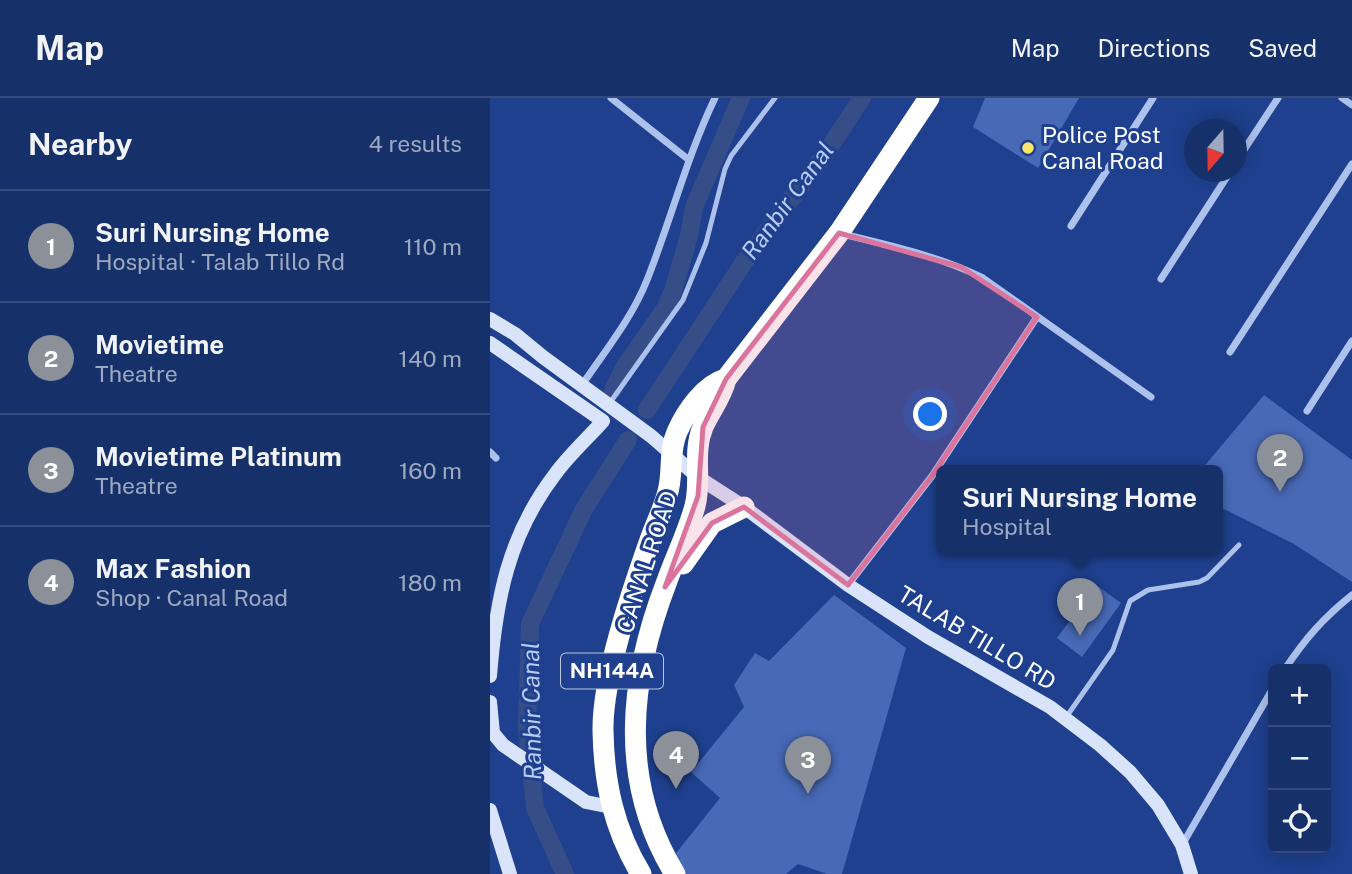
<!DOCTYPE html>
<meta charset="utf-8">
<style>
body{margin:0;font-family:"Public Sans",sans-serif;background:#1f3870;color:#f1f3f6}
.controls{position:absolute;right:21px;bottom:21px;display:grid;overflow:hidden;border-radius:10px;box-shadow:0 4px 18px #0003}
.controls button{width:63px;height:63px;display:grid;place-items:center;padding:0;border:0;border-bottom:2px solid #354b7e;background:#16306a;color:#f1f3f6;font:35px sans-serif}
.compass{position:absolute;left:694px;top:21px;width:63px;height:63px;border-radius:50%;background:#16306a;box-shadow:0 4px 18px #0003;rotate:200deg}
.you{position:absolute;left:441px;top:317px;width:24px;height:24px;margin:-18px;border:5px solid #fff;border-radius:50%;background:#1a73e8;box-shadow:0 0 0 10px #1a73e833}
.badge{display:grid;place-items:center;width:46px;height:46px;border-radius:50%;background:#8c9099;color:#fff;font-size:23px;font-weight:700}
.pin{position:absolute;translate:-50% -58px;filter:drop-shadow(0 2px 4px #0008)}
.pin::after{content:'';position:absolute;top:37px;width:24px;height:21px;background:inherit;clip-path:polygon(0 0,100% 0,50% 100%)}
.popup{position:absolute;left:446px;top:367px;width:287px;height:91px;box-sizing:border-box;display:grid;place-content:center;border-radius:10px;background:#16306a;filter:drop-shadow(0 2px 5px #0005);font-size:23px;white-space:nowrap;color:#9ea9c1}
.popup b{font-size:26px;color:#f1f3f6}
.popup::after{content:'';position:absolute;left:50%;top:100%;margin-left:-14px;border:14px solid transparent;border-top-color:#16306a}
.list{margin:0;padding:0;list-style:none}
h2{display:flex;justify-content:space-between;align-items:center;height:91px;margin:0;padding:0 28px;font-size:30px}
h2 small{font-size:23px;font-weight:400;color:#9ea9c1}
.list li{display:grid;grid-template-columns:46px 1fr auto;gap:21px;align-items:center;box-sizing:border-box;height:112px;padding:0 28px;border-top:2px solid #354b7e}
.list b{display:block;font-size:26px;white-space:nowrap}
.list p{margin:0;font-size:23px;white-space:nowrap;color:#9ea9c1}
.list em{font-size:23px;font-style:normal;color:#9ea9c1}
.icon{flex:none;width:38px;height:38px;fill:none;stroke:currentColor;stroke-width:2;stroke-linecap:round;stroke-linejoin:round}
.map{position:relative;flex:none;width:862px;height:776px;overflow:hidden}
header{display:flex;align-items:center;gap:42px;box-sizing:border-box;height:98px;padding:0 35px;background:#16306a;border-bottom:2px solid #354b7e}
header strong{font-size:33px}
nav{display:flex;gap:38px;margin-inline-start:auto;font-size:24px}
main{display:flex}
aside{flex:1;background:#16306a}
.map>svg:first-child{display:block}
</style>
<header>
<strong>Map</strong>
<nav><a>Map</a><a>Directions</a><a>Saved</a></nav>
</header>
<main>
<aside>
<h2>Nearby<small>4 results</small></h2>
<ul class="list">
<li><span class="badge">1</span><div><b>Suri Nursing Home</b><p>Hospital · Talab Tillo Rd</p></div><em>110 m</em></li>
<li><span class="badge">2</span><div><b>Movietime</b><p>Theatre</p></div><em>140 m</em></li>
<li><span class="badge">3</span><div><b>Movietime Platinum</b><p>Theatre</p></div><em>160 m</em></li>
<li><span class="badge">4</span><div><b>Max Fashion</b><p>Shop · Canal Road</p></div><em>180 m</em></li>
</ul>
</aside>
<div class="map">
<svg width="862" height="776" viewBox="0 0 862 776">
<rect width="100%" height="100%" fill="#1e408e"/>
<g fill="none" stroke-linecap="round" stroke-linejoin="round">
<g stroke="#364e88" stroke-width="18">
<polyline points="123,292 134,270 175,211 183,193 199,138 204,109 251,0"/>
<polyline points="157,312 254,164 335,56 372,0"/>
<polyline points="75,776 45,710 37,628 40,526 94,411 138,342"/>
</g>
</g>
<g fill="#4769b6">
<polygon points="495,0 589,0 548,70 483,29"/>
<polygon points="774,297 862,362 862,484 804,446 728,408 728,372 711,372"/>
<polygon points="606,487 631,505 592,559 567,540"/>
<polygon points="344,497 416,550 352,776 337,776 308,766 296,776 193,776 183,759 230,700 201,674 254,609 244,587 265,555 279,563"/>
</g>
<g fill="none" stroke-linecap="round" stroke-linejoin="round">
<g stroke="#adc1ed" stroke-width="5">
<polyline points="119,306 193,202 216,145 235,71 241,58 285,0"/>
<polyline points="577,618 623,552 640,503 658,492 709,484 717,480 749,447"/>
</g>
<g stroke="#adc1ed" stroke-width="7">
<polyline points="121,0 199,62"/>
<polyline points="852,0 862,7"/>
<polyline points="746,64 788,0"/>
<polyline points="581,128 663,0"/>
<path d="M353,136c48,12 96,22 140,44l168,119"/>
<polyline points="671,181 740,74"/>
<polyline points="740,254 862,66"/>
<path d="M92,287c23,-34 50,-67 65,-105 24,-60 40,-124 68,-182"/>
<polyline points="817,313 862,243"/>
<polyline points="0,354 6,360"/>
<polyline points="358,487 442,378 547,219"/>
<path d="M795,571c20,-30 38,-51 67,-74"/>
<polyline points="692,747 783,590"/>
</g>
<g stroke="#d9e3f9" stroke-width="14">
<polyline points="0,221 25,236 53,259 161,338 209,380 254,409 358,487 438,539 560,609 610,647 640,674 668,707 692,747 701,776"/>
<path d="M0,245l113,78c-15,17 -33,33 -47,52 -48,62 -60,127 -66,203"/>
<polyline points="0,604 3,635 13,647 96,704 121,709"/>
<polyline points="0,712 20,776"/>
</g>
<g stroke="#fff" stroke-width="21">
<polyline points="193,466 222,425 254,409"/>
<path d="M151,776c-27,-45 -37,-90 -38,-143 -1,-53 29,-140 47,-191 5,-15 13,-30 17,-45 7,-21 1,-43 10,-63 9,-20 27,-47 49,-53"/>
<path d="M185,776c-57,-93 -46,-195 -8,-293 9,-25 21,-49 28,-75 7,-26 -3,-53 8,-79 8,-18 18,-28 23,-48l113,-146 90,-135"/>
</g>
</g>
<path fill="#da749d" fill-opacity="0.2" stroke="#da749d" stroke-width="5" stroke-linejoin="round" d="M349,135l122,34 76,50 -105,159 -84,109 -104,-78 -32,16 -47,64 33,-91 5,-69 23,-48z"/>
<circle fill="#fbe66c" stroke="#1e408e" stroke-width="2.5" cx="538" cy="50" r="7"/>
<g text-anchor="middle" stroke-width="6" stroke-linejoin="round" paint-order="stroke">
<rect fill="#1e408e" stroke="#bcc6dd" stroke-width="2" x="71" y="555.5" width="102" height="35" rx="5"/>
<g font-size="21" font-weight="bold" fill="#fff">
<text x="122" y="580">NH144A</text>
</g>
<g font-size="23" fill="#fff" stroke="#1e408e" text-anchor="start">
<text x="552" y="45">Police Post<tspan x="552" dy="26">Canal Road</tspan></text>
</g>
<g font-size="23" fill="#fff" stroke="#1e408e">
<text transform="translate(157 464) rotate(-72)" y="8">CANAL ROAD</text>
<text transform="translate(487 540) rotate(31)" y="8">TALAB TILLO RD</text>
</g>
<g font-size="24" font-style="italic" fill="#b9ccf4" stroke="#1e408e">
<text transform="translate(298 103) rotate(-54)" y="8">Ranbir Canal</text>
<text transform="translate(42 613) rotate(-91)" y="8">Ranbir Canal</text>
</g>
</g>
</svg>
<div class="controls">
<button>+</button>
<button>−</button>
<button><svg class="icon" aria-label="locate" viewBox="0 0 24 24"><circle cx="12" cy="12" r="6"/><path d="M12 2v4M12 18v4M2 12h4M18 12h4"/></svg></button>
</div>
<svg class="compass" viewBox="-18 -18 36 36"><path d="M0-13l5 13h-10z" fill="#e53935"/><path d="M0 13l5-13h-10z" fill="#9ea9c1"/></svg>
<div class="you"></div>
<div class="pin badge" style="left:590px;top:538px">1</div>
<div class="popup"><b>Suri Nursing Home</b>Hospital</div>
<div class="pin badge" style="left:790px;top:394px">2</div>
<div class="pin badge" style="left:318px;top:696px">3</div>
<div class="pin badge" style="left:186px;top:691px">4</div>
</div>
</main>
